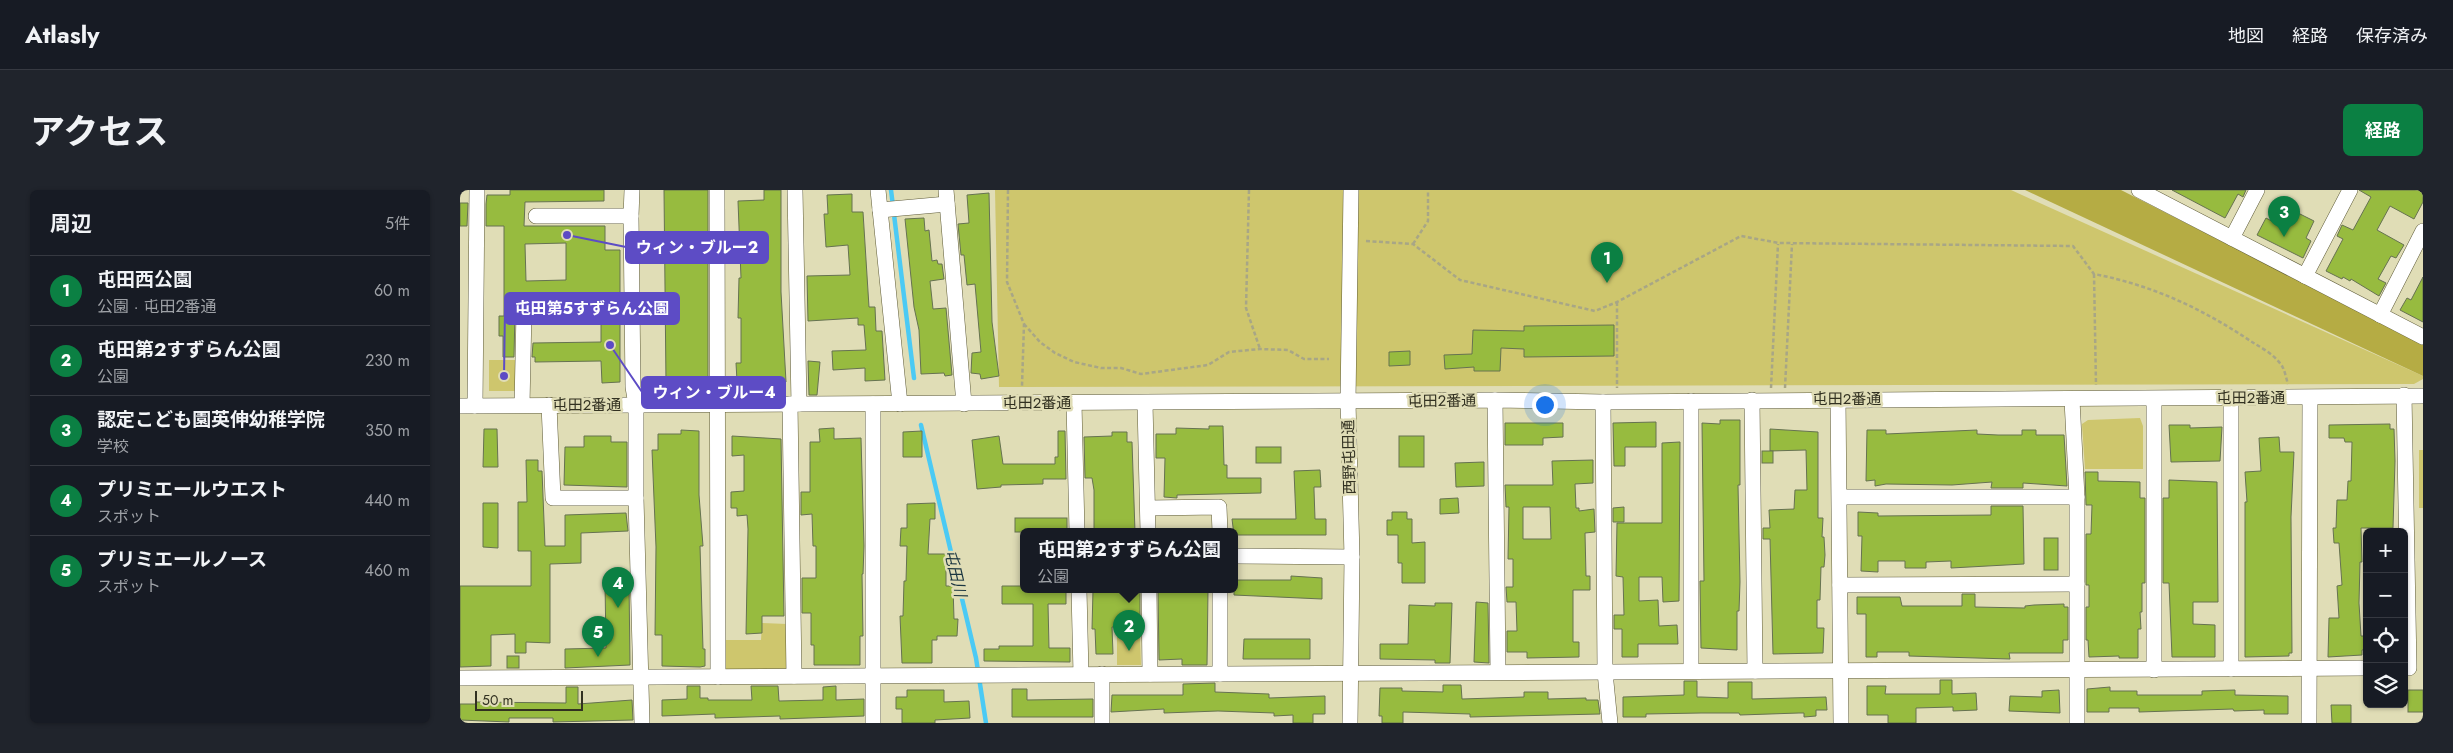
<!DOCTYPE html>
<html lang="ja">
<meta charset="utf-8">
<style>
body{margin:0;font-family:Jost,"Noto Sans JP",sans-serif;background:#20242c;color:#f1f3f6}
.controls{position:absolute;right:15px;bottom:15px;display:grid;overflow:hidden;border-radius:8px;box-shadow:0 1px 4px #0004}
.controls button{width:45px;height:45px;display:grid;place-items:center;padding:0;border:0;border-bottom:1px solid #363941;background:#171b24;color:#f1f3f6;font:25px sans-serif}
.scale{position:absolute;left:15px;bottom:12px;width:108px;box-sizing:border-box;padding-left:5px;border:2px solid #323121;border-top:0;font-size:14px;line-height:18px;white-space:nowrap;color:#323121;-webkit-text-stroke:4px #e0ddb6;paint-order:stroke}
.you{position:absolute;left:1084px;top:214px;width:18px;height:18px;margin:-12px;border:4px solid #fff;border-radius:50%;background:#1a73e8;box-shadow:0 0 0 8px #1a73e833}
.badge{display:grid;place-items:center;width:32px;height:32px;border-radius:50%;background:#0b8043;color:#fff;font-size:16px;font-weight:700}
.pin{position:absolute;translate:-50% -41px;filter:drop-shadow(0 1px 2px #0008)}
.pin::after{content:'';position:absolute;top:26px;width:18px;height:15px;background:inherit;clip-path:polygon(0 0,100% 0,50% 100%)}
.popup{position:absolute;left:560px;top:338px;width:218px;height:65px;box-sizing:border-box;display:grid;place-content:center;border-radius:8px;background:#171b24;filter:drop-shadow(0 1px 4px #0005);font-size:16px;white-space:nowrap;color:#9ea1a6}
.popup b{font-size:19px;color:#f1f3f6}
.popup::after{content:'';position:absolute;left:50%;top:100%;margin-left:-10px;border:10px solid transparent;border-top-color:#171b24}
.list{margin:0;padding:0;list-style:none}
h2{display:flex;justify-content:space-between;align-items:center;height:65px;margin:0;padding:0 20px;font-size:21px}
h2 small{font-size:16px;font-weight:400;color:#9ea1a6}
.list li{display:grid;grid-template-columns:32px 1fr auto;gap:15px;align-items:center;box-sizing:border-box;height:70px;padding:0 20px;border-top:1px solid #363941}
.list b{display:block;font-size:19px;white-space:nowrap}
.list p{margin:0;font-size:16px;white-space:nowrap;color:#9ea1a6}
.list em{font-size:16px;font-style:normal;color:#9ea1a6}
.icon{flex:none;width:28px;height:28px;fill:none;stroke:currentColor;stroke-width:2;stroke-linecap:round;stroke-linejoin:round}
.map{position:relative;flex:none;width:1963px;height:533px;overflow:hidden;border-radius:8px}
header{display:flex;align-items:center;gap:30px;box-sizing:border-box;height:70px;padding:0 25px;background:#171b24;border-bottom:1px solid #363941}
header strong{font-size:24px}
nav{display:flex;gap:28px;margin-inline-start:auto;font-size:18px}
.intro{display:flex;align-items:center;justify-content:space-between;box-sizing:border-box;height:120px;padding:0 30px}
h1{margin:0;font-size:35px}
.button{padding:12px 22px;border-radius:8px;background:#0b8043;color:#fff;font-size:18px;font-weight:700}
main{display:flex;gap:30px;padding:0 30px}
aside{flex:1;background:#171b24;border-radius:8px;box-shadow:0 1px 4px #0004}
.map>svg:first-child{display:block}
</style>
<header>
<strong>Atlasly</strong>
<nav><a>地図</a><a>経路</a><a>保存済み</a></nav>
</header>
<div class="intro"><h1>アクセス</h1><a class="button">経路</a></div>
<main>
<aside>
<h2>周辺<small>5件</small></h2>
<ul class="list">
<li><span class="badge">1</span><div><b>屯田西公園</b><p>公園 · 屯田2番通</p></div><em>60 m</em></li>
<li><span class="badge">2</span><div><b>屯田第2すずらん公園</b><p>公園</p></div><em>230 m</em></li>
<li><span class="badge">3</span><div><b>認定こども園英伸幼稚学院</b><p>学校</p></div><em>350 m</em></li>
<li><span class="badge">4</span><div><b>プリミエールウエスト</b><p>スポット</p></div><em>440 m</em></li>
<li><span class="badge">5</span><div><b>プリミエールノース</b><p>スポット</p></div><em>460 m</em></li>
</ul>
</aside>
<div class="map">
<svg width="1963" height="533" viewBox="0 0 1963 533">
<rect width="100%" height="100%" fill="#e0ddb6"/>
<g fill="#cec66d">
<polygon points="535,0 1551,0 1963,186 1963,189 1954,194 539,197"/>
<polygon points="29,170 59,170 60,201 29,201"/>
<polygon points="1680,228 1683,236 1683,279 1625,279 1622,234 1628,230"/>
<rect x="1959" y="260" width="4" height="58"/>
<polygon points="302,433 327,434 326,485 262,483 263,450 301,450"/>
<polygon points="680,446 681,475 657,475 657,447"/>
</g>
<polygon fill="#b5ac44" points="1565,0 1661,0 1963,154 1963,186"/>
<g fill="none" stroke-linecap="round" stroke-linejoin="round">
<g stroke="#4bcaf4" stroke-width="4.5">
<polyline points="431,0 454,188"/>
<polyline points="461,235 516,468 526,533"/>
</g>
</g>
<g fill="#97bb3f" stroke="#667251" fill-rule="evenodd">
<path d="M50,0h94v11l-79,1 -1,24h81v24h15v132l-18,1 -1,-22 -66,1v-5h-3l1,-14 68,-1v-37l-11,-3 -71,1 -4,8 -1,46h-11v-21h-4v-20h5v-90h-18v-22l1,-9h23zM106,53v37l-40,1 -1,-37z"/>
<polygon points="204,0 248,0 248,191 206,193"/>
<polygon points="304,0 321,0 321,102 326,192 277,191 276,173 281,173 281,128 278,128 279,88 281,88 278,11 304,10"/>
<polygon points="1712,0 1786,0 1783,7 1778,4 1765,28"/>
<polygon points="1899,0 1963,0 1963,12 1954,29 1930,16 1917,40 1944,55 1936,68 1931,66 1918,89 1926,93 1919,106 1891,89 1890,91 1883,87 1882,89 1866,81 1883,49 1877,46 1882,35 1893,40 1911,7"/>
<polygon points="529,3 532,132 539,186 521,189 520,184 511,183 512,163 521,162 515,94 507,95 504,65 501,65 498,34 509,33 507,5"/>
<polygon points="392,4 392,22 403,22 409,117 415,117 416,141 422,141 425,190 405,191 405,178 373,180 372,161 406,160 404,135 398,135 398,128 348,131 347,86 390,85 388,55 366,57 364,24 368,24 367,5"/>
<polygon points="0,13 8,13 7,36 0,36"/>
<polygon points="1834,21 1854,31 1846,48 1851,51 1843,68 1797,45 1806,28 1825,38"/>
<polygon points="464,28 465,41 469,40 472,71 477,70 478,74 482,74 484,89 470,91 473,119 486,118 492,185 485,186 484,183 461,184 459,140 454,117 445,29"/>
<polygon points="1963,87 1963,132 1940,120 1947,108 1951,110"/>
<polygon points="1154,135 1154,166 1064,167 1064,159 1041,158 1040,181 1014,181 1014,177 985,179 984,165 1012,164 1013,140 1064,141 1064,136"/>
<polygon points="950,161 950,175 929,176 929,162"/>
<polygon points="348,171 360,172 357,205 349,205"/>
<polygon points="1260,230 1280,230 1280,295 1278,295 1280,392 1279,421 1277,421 1277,460 1241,458 1240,391 1244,391 1242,233 1260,234"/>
<polygon points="1196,232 1196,257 1165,257 1165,276 1154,276 1153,233"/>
<polygon points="1045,233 1103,233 1103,247 1083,248 1083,255 1045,255"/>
<polygon points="1930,234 1930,239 1934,239 1935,271 1933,338 1901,338 1902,372 1900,372 1899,413 1901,446 1907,446 1907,459 1902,460 1902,465 1868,467 1869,428 1879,428 1877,396 1882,395 1879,353 1874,353 1873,338 1876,338 1877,310 1887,310 1888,291 1891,291 1892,252 1885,252 1884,248 1869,248 1869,235"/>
<polygon points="1709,235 1730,235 1730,238 1762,237 1760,271 1711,272"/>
<polygon points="749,236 763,236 764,275 767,275 767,288 801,288 801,303 717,305 717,308 704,307 705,268 696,268 696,244 716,244 716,238 749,239"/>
<polygon points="374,238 374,249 401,248 404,356 403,384 402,384 403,446 400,446 400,475 354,475 354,455 351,455 351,423 342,423 342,388 356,388 356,356 353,356 352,324 341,325 341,302 350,302 350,252 360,252 359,239"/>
<polygon points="24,239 37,239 38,277 23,277"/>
<polygon points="1310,239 1358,242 1358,328 1363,328 1362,347 1364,347 1365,365 1364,377 1361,377 1360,410 1357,410 1357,438 1364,438 1363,463 1313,464 1310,349 1303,349 1303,338 1310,338 1309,320 1334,319 1335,300 1347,300 1346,260 1310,261"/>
<polygon points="221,240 239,241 239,305 243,356 240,356 243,459 245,459 245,476 240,477 202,476 202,445 195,445 196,357 192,260 198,260 198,244 221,244"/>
<polygon points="1407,240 1426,240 1426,244 1517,240 1517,244 1538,245 1562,245 1562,240 1576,240 1576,245 1604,245 1607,296 1563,293 1563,298 1531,298 1532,292 1492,295 1426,294 1415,296 1415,290 1406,291"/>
<polygon points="462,241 462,267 443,267 443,242"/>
<polygon points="598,241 605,241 606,289 583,289 583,294 541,295 541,297 517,299 512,250 539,246 543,274 595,274 595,267 598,267"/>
<polygon points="652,242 667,242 667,252 672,252 675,342 634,342 634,300 632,288 625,288 624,247 652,246"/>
<polygon points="124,246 151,246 151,252 167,252 167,297 104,295 105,257 124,257"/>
<polygon points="272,246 321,249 324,426 302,426 302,443 286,444 288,339 287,325 277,326 277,318 271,318 271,302 284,301 284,265 272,266"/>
<rect x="939" y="246" width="25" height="31"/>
<polygon points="1819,247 1820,262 1834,262 1831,327 1832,463 1829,463 1829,466 1785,467 1785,312 1787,312 1785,282 1801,281 1799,248"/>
<polygon points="1220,252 1219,411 1203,412 1202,387 1179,387 1179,411 1198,410 1199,436 1217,435 1218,454 1178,454 1178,467 1162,467 1162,439 1154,439 1154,425 1164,425 1163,387 1156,386 1157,333 1202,333 1202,253"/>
<rect x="796" y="257" width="25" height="16"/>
<rect x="1302" y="261" width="11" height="12"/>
<polygon points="66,270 78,270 78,281 82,281 85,356 105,356 105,325 166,323 168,341 121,343 121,373 90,374 90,453 66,452 66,463 55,463 55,444 31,445 31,476 0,477 0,396 71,396 71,361 58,361 58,312 67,312"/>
<path d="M1133,270v23l-18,1 1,24h3v3l15,-2 1,23 -10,1 1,43h4v14h-17v52h6v15l-52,1v-6h-20v-21h10l-1,-29h-9l-1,-15h7v-28h-5l1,-52h-3l-1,-22h48l-1,-24zM1063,317h27l1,32h-28z"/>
<polygon points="1024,272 1024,296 996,297 995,273"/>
<polygon points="860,280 861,297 854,297 854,300 855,329 866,329 866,345 774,345 772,329 836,329 834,281"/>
<polygon points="1625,282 1638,282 1638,291 1680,292 1680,308 1685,308 1685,393 1682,393 1682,422 1680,422 1681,439 1678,439 1678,468 1659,468 1659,466 1629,467 1628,450 1626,450 1626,417 1629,417 1629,395 1626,395 1626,344 1631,344 1632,315 1626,315"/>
<polygon points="1709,290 1757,292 1758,412 1733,412 1733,434 1755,435 1755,467 1712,467 1709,393 1703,393 1703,308 1709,308"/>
<polygon points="998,308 999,323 980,324 980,309"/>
<polygon points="23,313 38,313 38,358 23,357"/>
<polygon points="475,313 475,329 470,329 468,364 486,364 486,396 493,396 494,429 498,429 497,446 477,446 477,450 472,450 472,473 442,473 440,426 443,426 444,391 446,391 447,356 440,356 441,338 447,338 447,314"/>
<polygon points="1531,316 1563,316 1564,374 1491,378 1491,371 1466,372 1466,378 1445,378 1445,371 1418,371 1418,382 1401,381 1402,346 1398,346 1398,322 1418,323 1418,326 1531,325"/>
<polygon points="1164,317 1164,332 1153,332 1153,318"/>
<polygon points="932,322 947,322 947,329 952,329 952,353 965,352 965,393 942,393 942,373 938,373 938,345 927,345 927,330 932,330"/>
<rect x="555" y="328" width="52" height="14"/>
<rect x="1584" y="348" width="14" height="32"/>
<polygon points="831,386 862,388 862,409 774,405 774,390 831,390"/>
<polygon points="145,392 169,392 170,475 105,478 105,459 146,458"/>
<polygon points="542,396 564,396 564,400 606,400 606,414 588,414 589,458 610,458 610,472 524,471 524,459 539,459 539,456 573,456 573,414 542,414"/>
<polygon points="633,400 680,400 680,437 652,437 653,464 636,464 635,439 632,439"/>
<polygon points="698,400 748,400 747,475 722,475 722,469 699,470"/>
<polygon points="1502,404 1515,404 1515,417 1565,418 1565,416 1574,415 1604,414 1604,417 1608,417 1608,450 1603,450 1603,463 1549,463 1550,469 1449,466 1449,462 1417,462 1417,467 1406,467 1406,424 1397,424 1397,407 1440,407 1442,416 1502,416"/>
<polygon points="1016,412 1028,413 1029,473 1014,472"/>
<polygon points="975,413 992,413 990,473 975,473 975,470 920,469 920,454 948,454 949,415 975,416"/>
<polygon points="784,449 850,449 850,469 783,469"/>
<rect x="47" y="466" width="12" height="12"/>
<polygon points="1480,490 1492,490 1492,504 1516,503 1517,520 1493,521 1493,517 1456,518 1456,533 1428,533 1428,525 1407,525 1407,496 1426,496 1425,504 1480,504"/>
<polygon points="1224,491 1237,491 1237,507 1241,507 1268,508 1268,492 1292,492 1292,509 1366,507 1367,520 1356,520 1356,526 1344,527 1344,523 1339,523 1280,525 1279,523 1241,523 1186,524 1186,527 1163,527 1163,507 1224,505"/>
<polygon points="755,493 755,502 809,504 809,508 865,506 865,524 853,524 853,533 833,533 833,525 814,526 814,523 758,521 704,523 704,519 651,522 652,505 723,505 723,494"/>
<polygon points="983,495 1001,495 1002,509 1064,507 1064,502 1088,502 1088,509 1126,508 1126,510 1138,510 1140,524 1010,527 1010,524 943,522 943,533 922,533 922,526 919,526 920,498 942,498 942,501 983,502"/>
<polygon points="227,496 240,496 240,508 248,508 248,510 292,510 291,496 318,496 319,511 363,510 363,497 376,496 376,510 404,509 404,526 320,529 320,526 255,528 255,524 202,526 202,510 227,509"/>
<polygon points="106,497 118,497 118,514 172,510 173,530 93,532 93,528 49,528 49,532 0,530 0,514 16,514 16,512 106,513"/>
<polygon points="1650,497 1650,501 1677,501 1677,505 1742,505 1742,501 1775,500 1775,505 1828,506 1828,524 1804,524 1804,520 1774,521 1773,519 1679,522 1679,518 1649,518 1649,522 1627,522 1627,499"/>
<polygon points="552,499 567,499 567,510 633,509 633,527 552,527"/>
<polygon points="447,500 484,500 484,512 509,511 510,528 475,530 475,533 442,533 442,519 436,519 436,507 447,507"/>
<polygon points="1599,500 1600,523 1549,521 1550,506 1582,507 1582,501"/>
<rect x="1948" y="500" width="15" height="22"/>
<polygon points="1871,515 1891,515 1891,533 1872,533"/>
</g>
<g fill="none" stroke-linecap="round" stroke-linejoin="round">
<g stroke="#5e5b38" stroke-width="16">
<g id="minor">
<polyline points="257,0 258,487"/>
<polyline points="335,0 339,214"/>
<polyline points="418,0 440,214"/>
<polyline points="486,0 504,214"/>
<polyline points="1679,0 1963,147"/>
<polyline points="420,20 487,14"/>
<polyline points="76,26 171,26 172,0"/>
<polyline points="171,26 173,197 176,215 176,308 182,533"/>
<polyline points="1772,48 1797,0"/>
<polyline points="1845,86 1890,0"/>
<polyline points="1920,125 1963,41"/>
<polyline points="1944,205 1949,478"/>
<polyline points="1771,207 1771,479"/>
<polyline points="1378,209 1381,533"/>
<polyline points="1694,209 1694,480"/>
<polyline points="1035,210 1038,482"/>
<polyline points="1292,210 1295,481"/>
<polyline points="1612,210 1617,307 1617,533"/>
<polyline points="1231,211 1231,481"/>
<polyline points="1143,212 1145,482 1150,533"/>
<polyline points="614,213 617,342"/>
<polyline points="685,213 688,342"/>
<polyline points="330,214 334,486"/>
<polyline points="62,215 64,121 130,121"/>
<polyline points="89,215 93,308 176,308"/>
<polyline points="0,216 1035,210 1143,212 1963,206"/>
<polyline points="15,216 17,0"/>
<polyline points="1380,307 1617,307"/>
<polyline points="688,318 759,317 760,342"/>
<polyline points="774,366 892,367"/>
<polyline points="1380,395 1617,394"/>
<polyline points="619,400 621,484"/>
<polyline points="689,400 690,484"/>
<polyline points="760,400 760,484"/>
<polyline points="642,484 642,533"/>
<polyline points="0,488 1907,478"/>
<polyline points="413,533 413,214"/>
<polyline points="890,533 892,367 888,212 891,0"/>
<polyline points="1849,533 1850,208"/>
</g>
</g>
<g stroke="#a8a686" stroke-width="2.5" stroke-dasharray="4 2.5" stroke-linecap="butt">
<polyline points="548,0 547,92 564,134 562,196"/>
<polyline points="789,0 786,118 800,159"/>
<path d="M906,51l47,3 47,36 135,31 22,-9 124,-66 38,7 294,3 21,28c58,11 109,35 158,68 10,6 23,13 30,24 3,5 4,12 6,18"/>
<polyline points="953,54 968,31 968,0"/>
<polyline points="1634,84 1636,195"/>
<polyline points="1157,112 1157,198"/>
<polyline points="564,134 580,152 595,163 614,172 641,178 661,178 681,184 748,175 769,162 800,159 828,160 844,169 869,169"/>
<polyline points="1311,198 1318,54"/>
<polyline points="1325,198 1332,54"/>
</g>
<use href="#minor" stroke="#fff" stroke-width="15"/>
</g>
<g text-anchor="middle" stroke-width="5" stroke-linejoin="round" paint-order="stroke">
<g font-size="15" fill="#323121" stroke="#e0ddb6">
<text x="1791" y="213">屯田2番通</text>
<text x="1387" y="214">屯田2番通</text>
<text transform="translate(982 211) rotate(-1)" y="5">屯田2番通</text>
<text x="577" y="218">屯田2番通</text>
<text x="127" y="220">屯田2番通</text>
<text transform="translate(889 267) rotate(-91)" y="5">西野屯田通</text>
</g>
<g font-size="16" font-style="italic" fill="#1c3741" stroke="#e0ddb6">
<text transform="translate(496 383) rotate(77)" y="6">屯田川</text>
</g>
</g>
<path fill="none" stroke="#5d4cc5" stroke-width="2" d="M107 45L166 57M44 186L45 118M150 155L182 202"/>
<g fill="#5d4cc5" stroke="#e0ddb6" stroke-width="2">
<circle cx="107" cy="45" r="5"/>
<circle cx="44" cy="186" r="5"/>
<circle cx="150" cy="155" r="5"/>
</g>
<g fill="#5d4cc5" stroke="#5d4cc5" stroke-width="2">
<rect x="166" y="42" width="142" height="31" rx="5"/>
<rect x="45" y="103" width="174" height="31" rx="5"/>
<rect x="182" y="187" width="143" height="31" rx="5"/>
</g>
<g font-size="16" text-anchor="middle" font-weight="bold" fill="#fff">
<text x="237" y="63">ウィン・ブルー2</text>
<text x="132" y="124">屯田第5すずらん公園</text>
<text x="254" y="208">ウィン・ブルー4</text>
</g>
</svg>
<div class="controls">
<button>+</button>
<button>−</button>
<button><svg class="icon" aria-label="locate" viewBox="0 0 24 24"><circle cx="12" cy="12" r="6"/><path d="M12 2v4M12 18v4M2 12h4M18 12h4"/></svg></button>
<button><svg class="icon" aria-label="layers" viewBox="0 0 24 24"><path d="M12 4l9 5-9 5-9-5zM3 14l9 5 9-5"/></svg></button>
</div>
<div class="scale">50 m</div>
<div class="you"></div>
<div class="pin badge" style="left:1147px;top:93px">1</div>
<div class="pin badge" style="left:669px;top:461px">2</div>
<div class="popup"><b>屯田第2すずらん公園</b>公園</div>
<div class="pin badge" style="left:1824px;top:47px">3</div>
<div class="pin badge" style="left:158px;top:418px">4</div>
<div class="pin badge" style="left:138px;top:467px">5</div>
</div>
</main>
